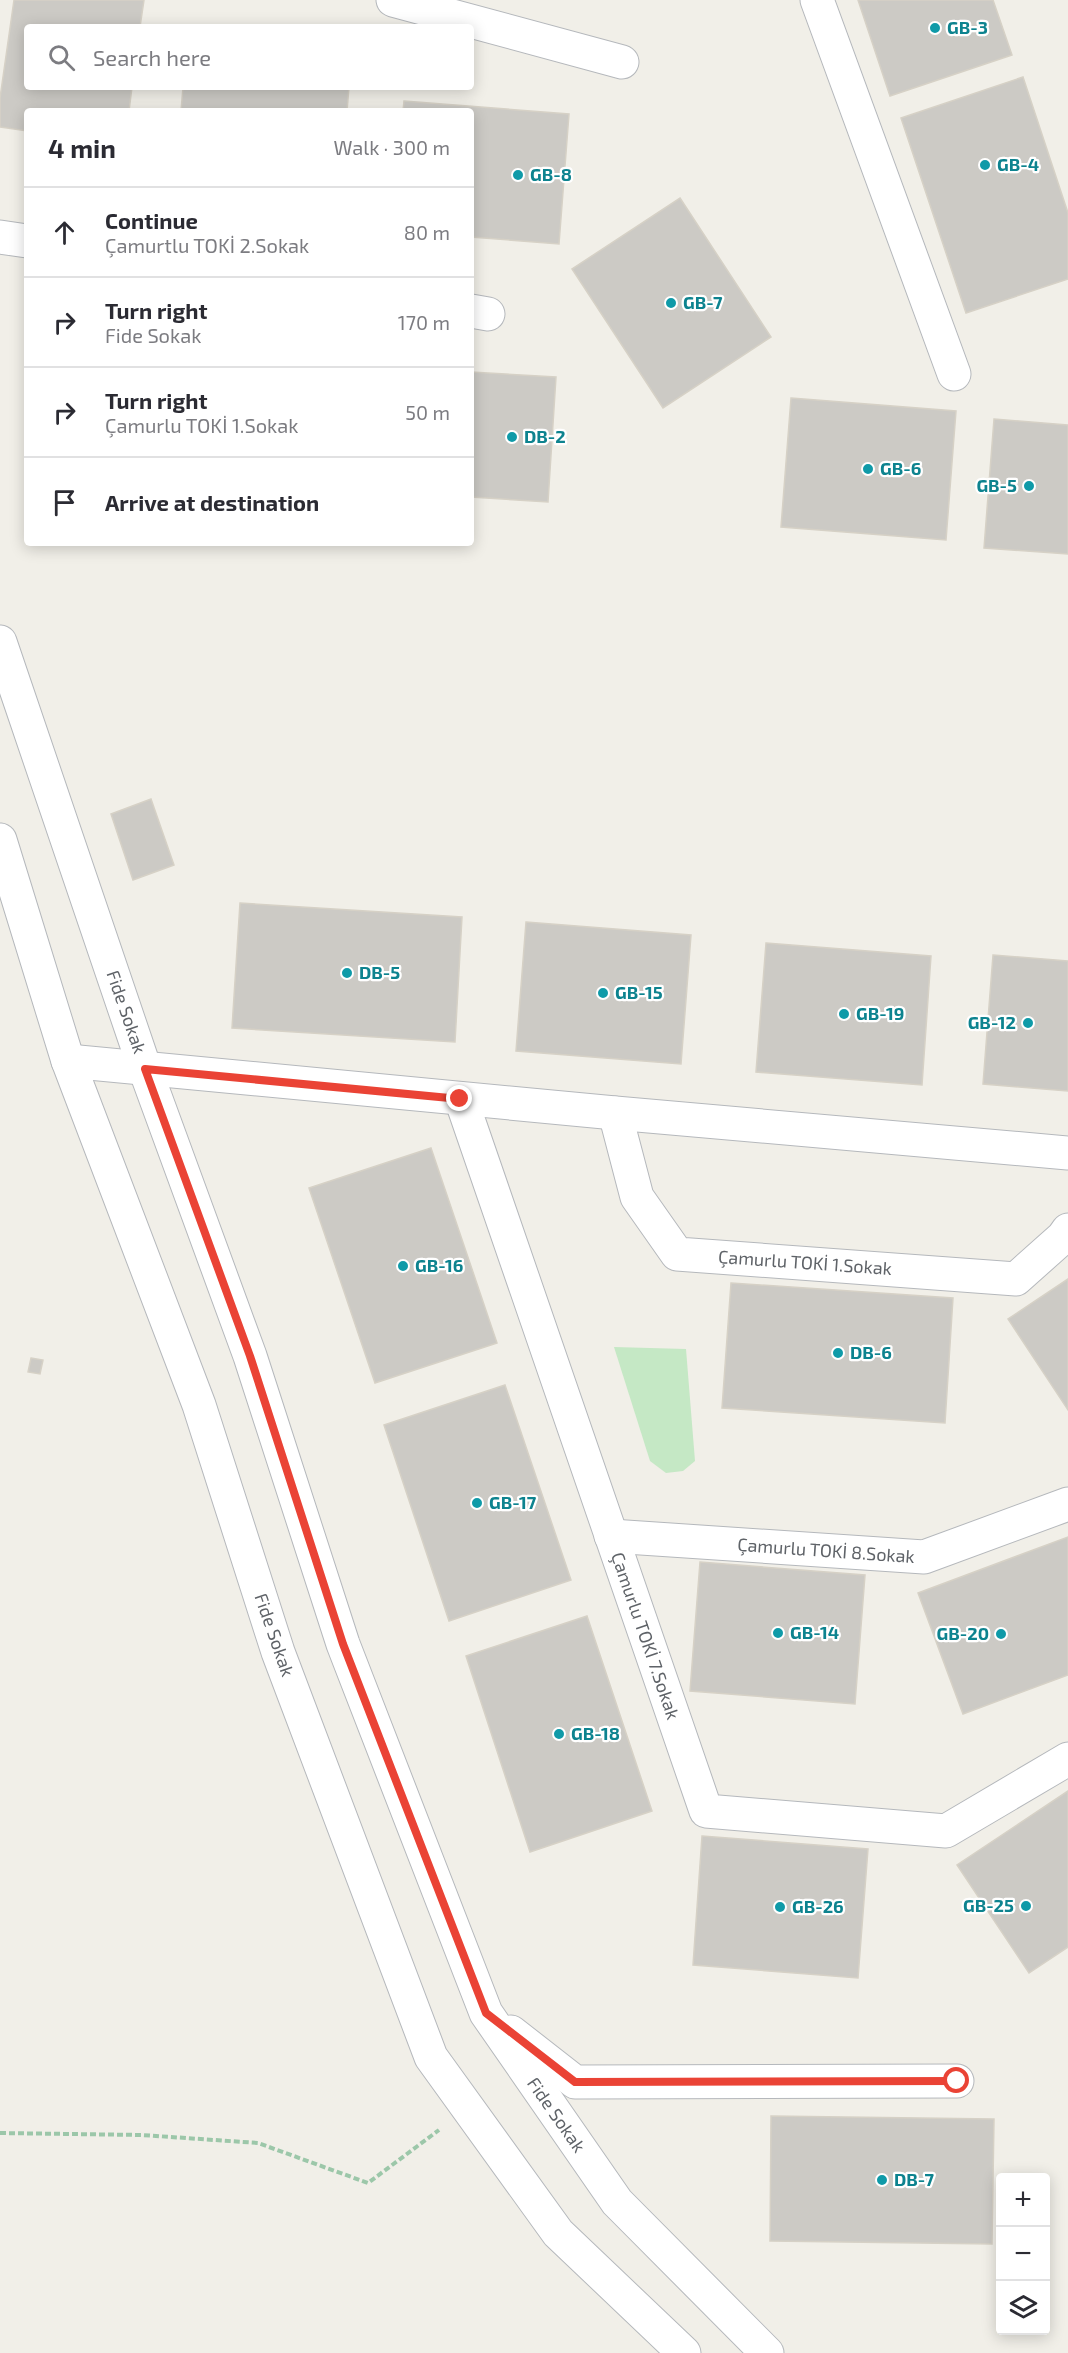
<!DOCTYPE html>
<meta charset="utf-8">
<style>
body{margin:0;font-family:"Exo 2",sans-serif;background:#f2f2f3;color:#2b2b33}
.controls{position:absolute;right:18px;bottom:18px;display:grid;overflow:hidden;border-radius:6px;box-shadow:0 3px 15px #0003}
.controls button{width:54px;height:54px;display:grid;place-items:center;padding:0;border:0;border-bottom:2px solid #e1e1e2;background:#fff;color:#2b2b33;font:30px sans-serif}
.stop{position:absolute;width:18px;height:18px;margin:-14px;border:4px solid #ea4335;border-radius:50%;background:#fff}
.stop.end{background:#ea4335;border-color:#fff;box-shadow:0 2px 6px #0008}
.list{margin:0;padding:0;list-style:none}
h2{display:flex;justify-content:space-between;align-items:center;height:78px;margin:0;padding:0 24px;font-size:26px}
h2 small{font-size:20px;font-weight:400;color:#7c7c81}
.list li{display:grid;grid-template-columns:39px 1fr auto;gap:18px;align-items:center;box-sizing:border-box;height:90px;padding:0 24px;border-top:2px solid #e1e1e2}
.list b{display:block;font-size:22px;white-space:nowrap}
.list p{margin:0;font-size:20px;white-space:nowrap;color:#7c7c81}
.list em{font-size:20px;font-style:normal;color:#7c7c81}
.icon{flex:none;width:33px;height:33px;fill:none;stroke:currentColor;stroke-width:2;stroke-linecap:round;stroke-linejoin:round}
.map{position:relative;flex:none;width:1068px;height:2353px;overflow:hidden}
.search{position:absolute;background:#fff;box-shadow:0 3px 15px #0003;left:24px;top:24px;width:450px;height:66px;display:flex;align-items:center;gap:15px;box-sizing:border-box;padding:0 21px;border-radius:6px;color:#7c7c81;font-size:22px}
.panel{position:absolute;background:#fff;box-shadow:0 3px 15px #0003;left:24px;top:108px;width:450px;height:438px;border-radius:6px}
.map>svg:first-child{display:block}
</style>
<div class="map">
<svg width="1068" height="2353" viewBox="0 0 1068 2353">
<rect width="100%" height="100%" fill="#f1efe8"/>
<polygon fill="#c5e8c5" points="614,1347 686,1349 695,1461 683,1471 666,1473 650,1461"/>
<g fill="#cccac5" stroke="#d6d1c6" stroke-width="1.5">
<polygon points="14,0 144,0 140,27 27,27 27,87 132,87 129,111 27,111 27,131 0,127 0,98"/>
<polygon points="858,0 993,0 1012,55 890,96"/>
<polygon points="1023,77 1068,213 1068,279 966,313 901,118"/>
<polygon points="183,87 349,87 347,111 181,111"/>
<polygon points="404,101 569,114 559,244 471,237 471,111 403,111"/>
<polygon points="680,198 771,337 663,408 572,269"/>
<polygon points="471,372 556,377 548,502 471,497"/>
<polygon points="791,398 956,411 946,540 781,527"/>
<polygon points="994,419 1068,425 1068,554 984,548"/>
<polygon points="151,799 174,865 133,880 111,814"/>
<polygon points="240,903 462,917 455,1042 232,1028"/>
<polygon points="526,922 691,935 681,1064 516,1051"/>
<polygon points="766,943 931,956 922,1085 756,1072"/>
<polygon points="993,955 1068,961 1068,1091 983,1084"/>
<polygon points="431,1148 497,1343 375,1383 309,1188"/>
<polygon points="1068,1279 1068,1410 1008,1319"/>
<polygon points="731,1283 953,1298 945,1423 722,1408"/>
<polygon points="31,1358 43,1360 40,1374 28,1372"/>
<polygon points="505,1385 571,1580 449,1621 384,1425"/>
<polygon points="1068,1537 1068,1675 963,1714 918,1593"/>
<polygon points="700,1562 865,1575 855,1704 690,1691"/>
<polygon points="587,1616 652,1811 530,1852 466,1656"/>
<polygon points="1068,1791 1068,1947 1029,1973 957,1865"/>
<polygon points="702,1836 868,1849 858,1978 693,1965"/>
<polygon points="771,2116 994,2119 992,2244 770,2241"/>
</g>
<g fill="none" stroke-linecap="round" stroke-linejoin="round">
<g stroke="#b5b8bc" stroke-width="35">
<g id="minor">
<polyline points="393,0 622,62"/>
<polyline points="817,0 954,374"/>
<polyline points="0,237 27,241"/>
<polyline points="471,311 488,314"/>
<polyline points="0,642 145,1069 250,1356 343,1644 486,2013 617,2202 767,2353"/>
<polyline points="0,840 68,1061 199,1405 278,1652 431,2057 558,2233 684,2353"/>
<polyline points="68,1061 615,1113 1068,1153"/>
<polyline points="461,1099 706,1811 946,1831 1068,1759"/>
<polyline points="615,1113 637,1197 677,1254 1016,1279 1063,1237 1068,1230"/>
<polyline points="611,1536 924,1557 1068,1504"/>
<polyline points="511,2032 575,2082 957,2081"/>
</g>
</g>
<polyline stroke="#9cc7a9" stroke-width="4" stroke-dasharray="6 3" stroke-linecap="butt" points="0,2133 142,2135 258,2143 368,2183 439,2130"/>
<use href="#minor" stroke="#fff" stroke-width="33"/>
</g>
<g fill="none" stroke-linecap="round" stroke-linejoin="round">
<polyline stroke="#ea4335" stroke-width="8" points="460,1099 145,1069 250,1356 343,1644 486,2013 575,2082 957,2081"/>
</g>
<g fill="#0f9aa8" stroke="#fff" stroke-width="2">
<circle cx="935" cy="28" r="6"/>
<circle cx="985" cy="165" r="6"/>
<circle cx="518" cy="175" r="6"/>
<circle cx="671" cy="303" r="6"/>
<circle cx="512" cy="437" r="6"/>
<circle cx="868" cy="469" r="6"/>
<circle cx="1029" cy="486" r="6"/>
<circle cx="347" cy="973" r="6"/>
<circle cx="603" cy="993" r="6"/>
<circle cx="844" cy="1014" r="6"/>
<circle cx="1028" cy="1023" r="6"/>
<circle cx="403" cy="1266" r="6"/>
<circle cx="838" cy="1353" r="6"/>
<circle cx="477" cy="1503" r="6"/>
<circle cx="778" cy="1633" r="6"/>
<circle cx="1001" cy="1634" r="6"/>
<circle cx="559" cy="1734" r="6"/>
<circle cx="1026" cy="1906" r="6"/>
<circle cx="780" cy="1907" r="6"/>
<circle cx="882" cy="2180" r="6"/>
</g>
<g text-anchor="middle" stroke-width="4.5" stroke-linejoin="round" paint-order="stroke">
<g font-size="18" font-weight="bold" fill="#0d838f" stroke="#fff" text-anchor="start">
<text x="947" y="34">GB-3</text>
<text x="997" y="171">GB-4</text>
<text x="530" y="181">GB-8</text>
<text x="683" y="309">GB-7</text>
<text x="524" y="443">DB-2</text>
<text x="880" y="475">GB-6</text>
<text x="1017" y="492" text-anchor="end">GB-5</text>
<text x="359" y="979">DB-5</text>
<text x="615" y="999">GB-15</text>
<text x="856" y="1020">GB-19</text>
<text x="1016" y="1029" text-anchor="end">GB-12</text>
<text x="415" y="1272">GB-16</text>
<text x="850" y="1359">DB-6</text>
<text x="489" y="1509">GB-17</text>
<text x="790" y="1639">GB-14</text>
<text x="989" y="1640" text-anchor="end">GB-20</text>
<text x="571" y="1740">GB-18</text>
<text x="1014" y="1912" text-anchor="end">GB-25</text>
<text x="792" y="1913">GB-26</text>
<text x="894" y="2186">DB-7</text>
</g>
<g font-size="18" fill="#5f6368" stroke="#fff">
<text transform="translate(126 1012) rotate(71)" y="6">Fide Sokak</text>
<text transform="translate(805 1263) rotate(4)" y="6">Çamurlu TOKİ 1.Sokak</text>
<text transform="translate(826 1551) rotate(4)" y="6">Çamurlu TOKİ 8.Sokak</text>
<text transform="translate(274 1635) rotate(71)" y="6">Fide Sokak</text>
<text transform="translate(645 1636) rotate(71)" y="6">Çamurlu TOKİ 7.Sokak</text>
<text transform="translate(556 2115) rotate(55)" y="6">Fide Sokak</text>
</g>
</g>
</svg>
<div class="controls">
<button>+</button>
<button>−</button>
<button><svg class="icon" aria-label="layers" viewBox="0 0 24 24"><path d="M12 4l9 5-9 5-9-5zM3 14l9 5 9-5"/></svg></button>
</div>
<div class="stop" style="left:957px;top:2081px"></div>
<div class="stop end" style="left:460px;top:1099px"></div>
<div class="search"><svg class="icon" aria-label="search" viewBox="0 0 24 24"><circle cx="10" cy="10" r="6"/><path d="M15 15l6 6"/></svg>Search here</div>
<section class="panel">
<h2>4 min<small>Walk · 300 m</small></h2>
<ul class="list">
<li><svg class="icon" aria-label="ahead" viewBox="0 0 24 24"><path d="M12 20V5M6 11l6-6 6 6"/></svg><div><b>Continue</b><p>Çamurtlu TOKİ 2.Sokak</p></div><em>80 m</em></li>
<li><svg class="icon" aria-label="right" viewBox="0 0 24 24"><path d="M7 20v-9h11M14 6l5 5-5 5"/></svg><div><b>Turn right</b><p>Fide Sokak</p></div><em>170 m</em></li>
<li><svg class="icon" aria-label="right" viewBox="0 0 24 24"><path d="M7 20v-9h11M14 6l5 5-5 5"/></svg><div><b>Turn right</b><p>Çamurlu TOKİ 1.Sokak</p></div><em>50 m</em></li>
<li><svg class="icon" aria-label="arrive" viewBox="0 0 24 24"><path d="M6 21V4h12l-3 4 3 4H6"/></svg><div><b>Arrive at destination</b></div></li>
</ul>
</section>
</div>
